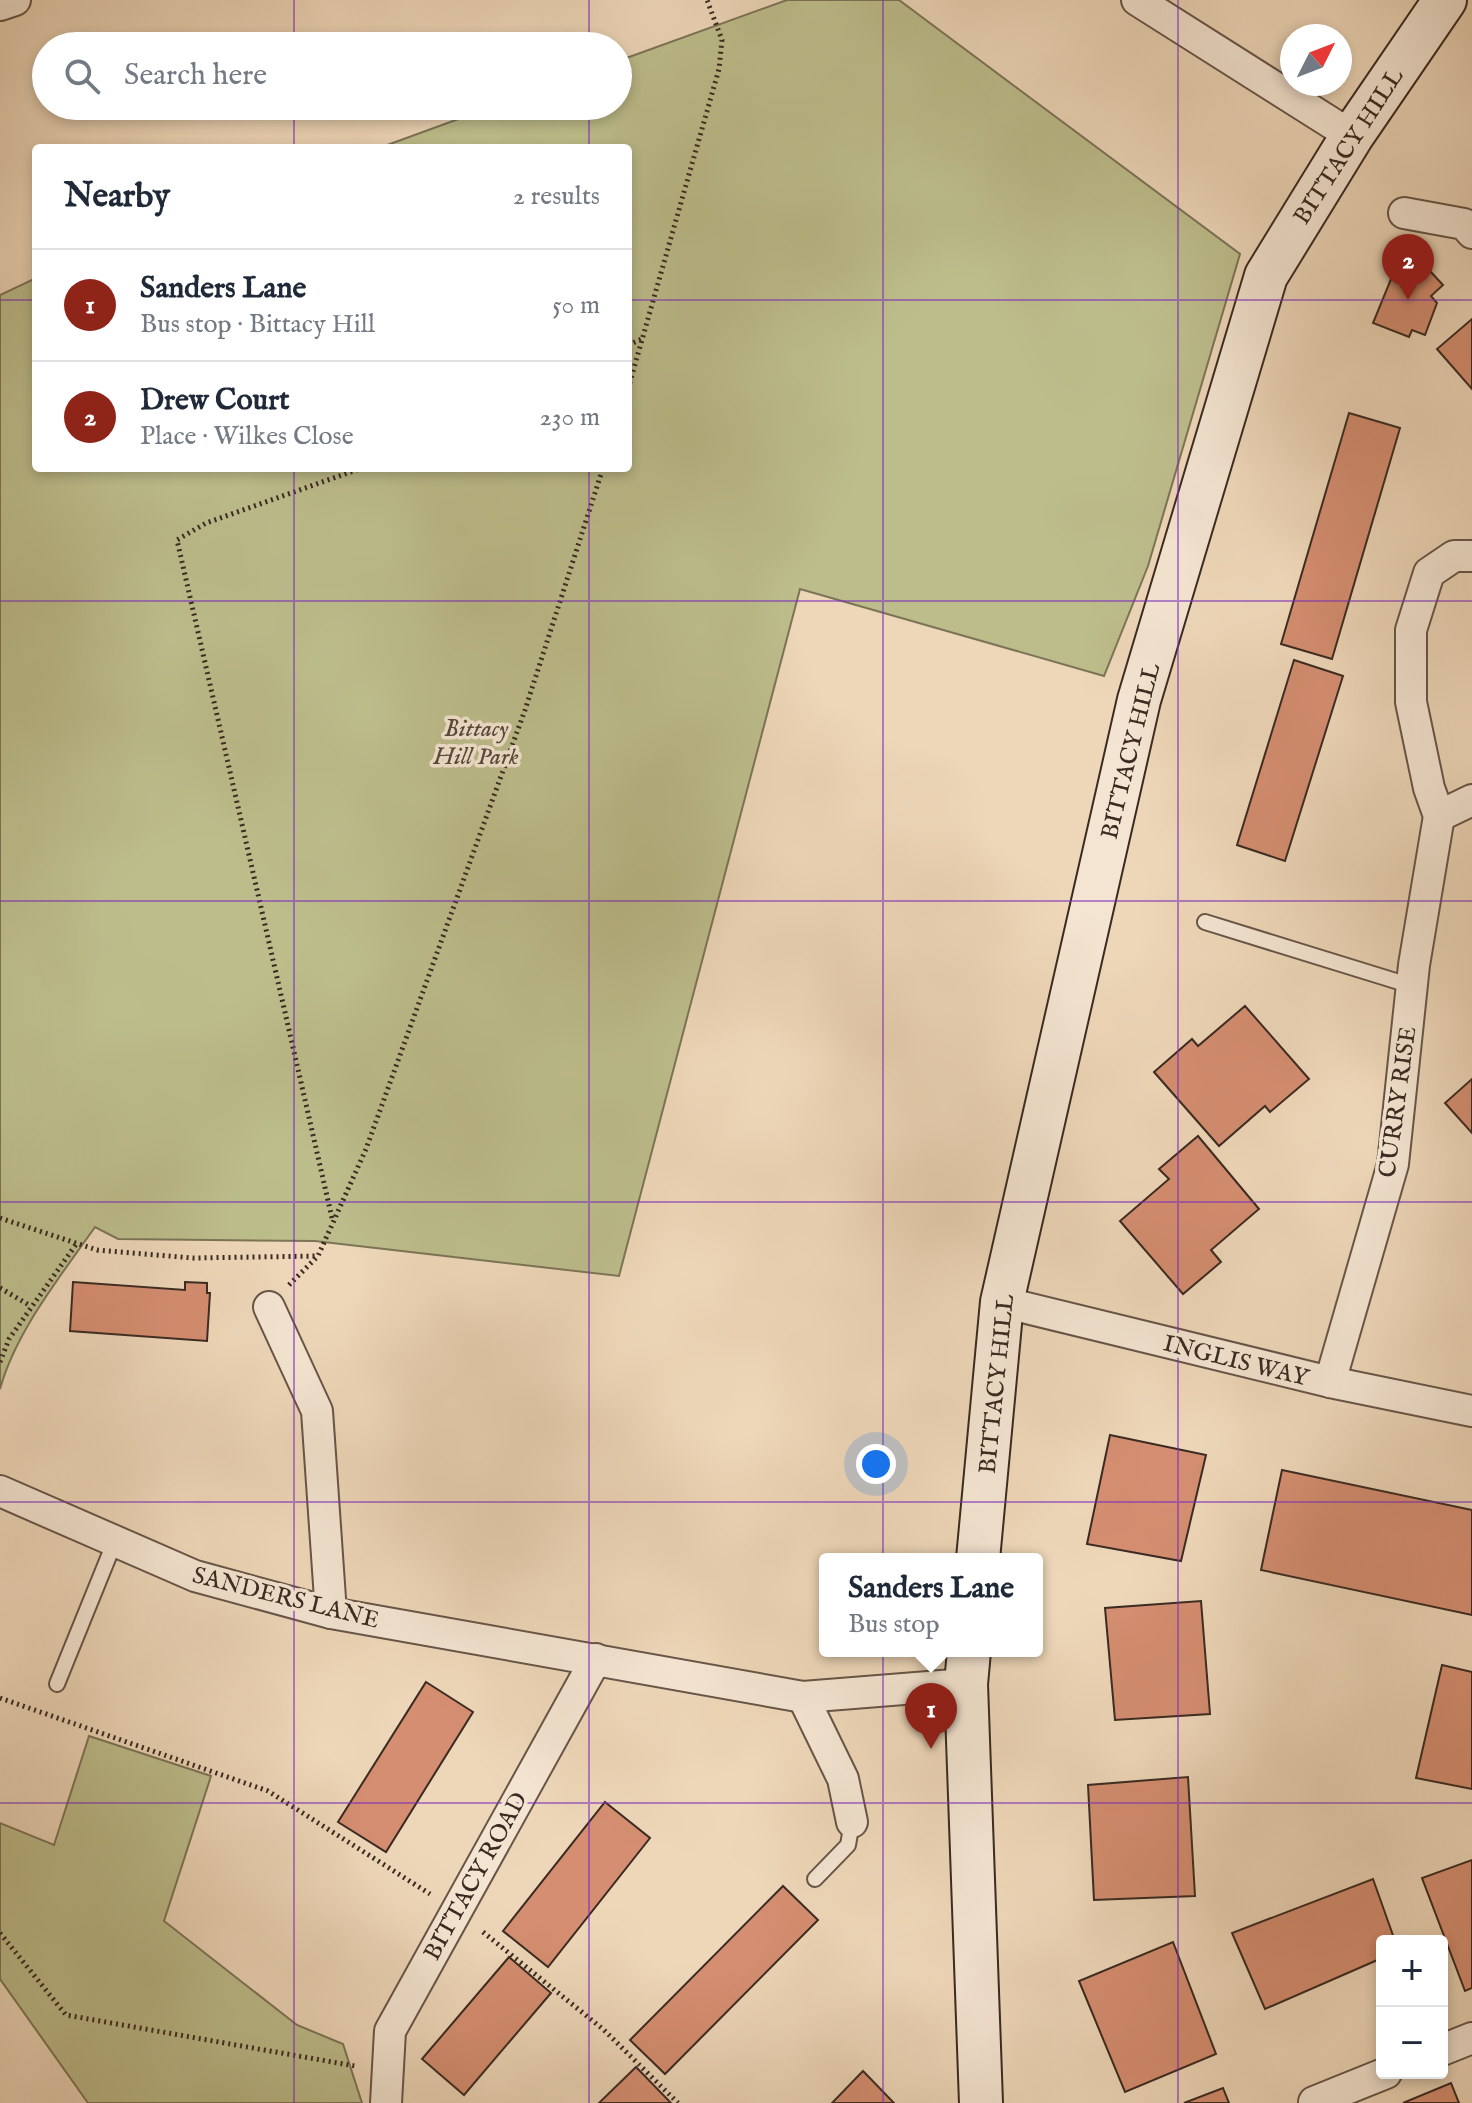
<!DOCTYPE html>
<meta charset="utf-8">
<style>
body{margin:0;font-family:"IM FELL English",serif;background:#f2f2f3;color:#1f2937}
.controls{position:absolute;right:24px;bottom:24px;display:grid;overflow:hidden;border-radius:8px;box-shadow:0 4px 12px #0003}
.controls button{width:72px;height:72px;display:grid;place-items:center;padding:0;border:0;border-bottom:2px solid #e0e1e3;background:#fff;color:#1f2937;font:40px sans-serif}
.compass{position:absolute;left:1280px;top:24px;width:72px;height:72px;border-radius:50%;background:#fff;box-shadow:0 4px 12px #0003;rotate:48deg}
.you{position:absolute;left:876px;top:1464px;width:28px;height:28px;margin:-20px;border:6px solid #fff;border-radius:50%;background:#1a73e8;box-shadow:0 0 0 12px #1a73e833}
.badge{display:grid;place-items:center;width:52px;height:52px;border-radius:50%;background:#8f2418;color:#fff;font-size:26px;font-weight:700}
.pin{position:absolute;translate:-50% -66px;filter:drop-shadow(0 2px 4px #0008)}
.pin::after{content:'';position:absolute;top:42px;width:28px;height:24px;background:inherit;clip-path:polygon(0 0,100% 0,50% 100%)}
.popup{position:absolute;left:819px;top:1553px;width:224px;height:104px;box-sizing:border-box;display:grid;place-content:center;border-radius:8px;background:#fff;filter:drop-shadow(0 2px 6px #0005);font-size:26px;white-space:nowrap;color:#747a83}
.popup b{font-size:30px;color:#1f2937}
.popup::after{content:'';position:absolute;left:50%;top:100%;margin-left:-16px;border:16px solid transparent;border-top-color:#fff}
.list{margin:0;padding:0;list-style:none}
h2{display:flex;justify-content:space-between;align-items:center;height:104px;margin:0;padding:0 32px;font-size:34px}
h2 small{font-size:26px;font-weight:400;color:#747a83}
.list li{display:grid;grid-template-columns:52px 1fr auto;gap:24px;align-items:center;box-sizing:border-box;height:112px;padding:0 32px;border-top:2px solid #e0e1e3}
.list b{display:block;font-size:30px;white-space:nowrap}
.list p{margin:0;font-size:26px;white-space:nowrap;color:#747a83}
.list em{font-size:26px;font-style:normal;color:#747a83}
.icon{flex:none;width:44px;height:44px;fill:none;stroke:currentColor;stroke-width:2;stroke-linecap:round;stroke-linejoin:round}
.map{position:relative;flex:none;width:1472px;height:2103px;overflow:hidden}
.search{position:absolute;background:#fff;box-shadow:0 4px 12px #0003;left:32px;top:32px;width:600px;height:88px;display:flex;align-items:center;gap:20px;box-sizing:border-box;padding:0 28px;border-radius:44px;color:#747a83;font-size:30px}
.panel{position:absolute;background:#fff;box-shadow:0 4px 12px #0003;left:32px;top:144px;width:600px;height:328px;border-radius:8px}
.map>svg:first-child{display:block}
</style>
<div class="map">
<svg width="1472" height="2103" viewBox="0 0 1472 2103">
<rect width="100%" height="100%" fill="#eed7b9"/>
<filter id="stains"><feTurbulence type="fractalNoise" baseFrequency=".0025" numOctaves="4"/><feColorMatrix values="0 0 0 0 .2 0 0 0 0 .09 0 0 0 0 .02 0 0 0 .5 -.17"/></filter>
<radialGradient id="worn" r=".72"><stop offset=".6" stop-color="#630" stop-opacity="0"/><stop offset="1" stop-color="#630" stop-opacity=".3"/></radialGradient>
<g fill="#bdbd8c" stroke="#7c7457" stroke-width="2">
<path d="M787,0h112l341,254 -92,312 -44,110 -304,-87 -181,687 -304,-35 -197,-2 -23,-12c-35,50 -79,104 -95,162v-1094l36,-17v190h592v-320h-249l115,-42h124v-45z"/>
<polygon points="89,1736 211,1776 164,1921 297,2025 343,2044 362,2103 88,2103 0,1979 0,1823 54,1845"/>
</g>
<g fill="#d58e71" stroke="#3a2a22" stroke-width="2">
<polygon points="1416,256 1443,285 1431,296 1437,303 1425,335 1412,330 1409,337 1373,323 1391,279"/>
<polygon points="1472,319 1472,389 1437,349"/>
<polygon points="1349,413 1400,428 1332,659 1281,644"/>
<polygon points="1294,660 1343,676 1285,861 1237,845"/>
<polygon points="1245,1006 1309,1079 1270,1112 1265,1106 1219,1146 1154,1072 1192,1039 1198,1046"/>
<polygon points="1472,1079 1472,1133 1445,1103"/>
<polygon points="1198,1136 1259,1209 1211,1250 1221,1262 1183,1294 1120,1221 1169,1179 1159,1169"/>
<polygon points="73,1282 185,1290 185,1282 207,1283 207,1293 210,1293 207,1341 70,1331"/>
<polygon points="1110,1435 1206,1455 1181,1561 1087,1544"/>
<polygon points="1282,1470 1472,1510 1472,1615 1261,1570"/>
<polygon points="1201,1601 1210,1714 1115,1720 1105,1608"/>
<polygon points="1442,1665 1472,1672 1472,1789 1416,1778"/>
<polygon points="426,1682 473,1712 386,1852 338,1822"/>
<polygon points="1188,1777 1195,1896 1094,1900 1088,1785"/>
<polygon points="605,1802 650,1838 548,1967 503,1931"/>
<polygon points="1472,1860 1472,1988 1465,1991 1422,1878"/>
<polygon points="1373,1879 1395,1941 1382,1941 1382,1958 1265,2009 1232,1933"/>
<polygon points="783,1886 818,1920 665,2074 630,2040"/>
<polygon points="1173,1942 1216,2054 1125,2092 1079,1981"/>
<polygon points="509,1957 551,1993 464,2095 422,2059"/>
<polygon points="636,2067 671,2103 599,2103"/>
<polygon points="863,2071 894,2103 832,2103"/>
<polygon points="1451,2083 1459,2103 1403,2103"/>
<polygon points="1223,2088 1229,2103 1184,2103"/>
</g>
<g fill="none" stroke-linecap="round" stroke-linejoin="round">
<g stroke="#675548" stroke-width="18">
<g id="lane">
<polyline points="1205,922 1412,986"/>
<polyline points="57,1684 115,1541"/>
<polyline points="815,1879 848,1845 852,1822"/>
</g>
</g>
<g stroke="#675548" stroke-width="34">
<g id="street">
<polyline points="1137,0 1352,136"/>
<polyline points="0,5 15,0"/>
<polyline points="1404,213 1464,224 1472,233"/>
<polyline points="1439,816 1472,800"/>
<polyline points="1002,1302 1330,1382 1472,1411"/>
<polyline points="269,1307 317,1411 331,1613"/>
<polyline points="1330,1382 1393,1164 1414,965 1439,816 1429,788 1411,702 1411,630 1429,573 1454,556 1472,556"/>
<polyline points="0,1491 195,1576 331,1613 803,1697 966,1684"/>
<polyline points="803,1697 843,1779 852,1822"/>
<polyline points="1442,2050 1472,2038"/>
<polyline points="1314,2102 1386,2073"/>
<polyline points="386,2103 390,2031 596,1659"/>
</g>
</g>
<g stroke="#3a2a22" stroke-width="46">
<g id="secondary">
<polyline points="978,1559 1002,1302 1139,700 1266,276 1352,136 1445,0"/>
<polyline points="969,1651 966,1684 981,2103"/>
</g>
</g>
<g stroke="#3a2a22" stroke-width="5" stroke-dasharray="2 4" stroke-linecap="butt">
<polyline points="628,345 644,338"/>
<polyline points="628,389 719,69 722,40 707,0"/>
<polyline points="0,1218 97,1250 193,1258 318,1256"/>
<polyline points="332,1218 177,540 206,523 362,468"/>
<polyline points="289,1285 318,1256 366,1149 525,710 603,468"/>
<polyline points="0,1288 31,1306"/>
<polyline points="0,1362 9,1339 77,1243"/>
<polyline points="0,1698 268,1791 430,1894"/>
<polyline points="483,1932 604,2030 678,2103"/>
<polyline points="0,1933 66,2015 355,2066"/>
</g>
<use href="#lane" stroke="#f4e5d2" stroke-width="14"/>
<use href="#street" stroke="#f4e5d2" stroke-width="30"/>
<use href="#secondary" stroke="#f4e5d2" stroke-width="42"/>
</g>
<path fill="none" stroke="#7b2cbf" stroke-width="2" stroke-opacity="0.55" d="M294,0v46M589,0v46M883,0v2103M1178,0v2103M294,106v42M589,106v42M0,300h36M628,300h844M294,468v1635M589,468v1635M0,601h1472M0,901h1472M0,1202h1472M0,1502h1472M0,1803h1472"/>
<g text-anchor="middle" stroke-width="7" stroke-linejoin="round" paint-order="stroke">
<g font-size="24" fill="#3a2a22" stroke="#f4e5d2">
<text transform="translate(1348 146) rotate(-57)" y="8">BITTACY HILL</text>
<text transform="translate(1130 751) rotate(-76)" y="8">BITTACY HILL</text>
<text transform="translate(1397 1102) rotate(-82)" y="8">CURRY RISE</text>
<text transform="translate(1236 1360) rotate(14)" y="8">INGLIS WAY</text>
<text transform="translate(996 1384) rotate(-84)" y="8">BITTACY HILL</text>
<text transform="translate(286 1597) rotate(14)" y="8">SANDERS LANE</text>
<text transform="translate(475 1876) rotate(-61)" y="8">BITTACY ROAD</text>
</g>
<g font-size="24" font-style="italic" fill="#544737" stroke="#f4e5d2">
<text x="476" y="736">Bittacy<tspan x="476" dy="28">Hill Park</tspan></text>
</g>
</g>
<rect width="100%" height="100%" filter="url(#stains)"/>
<rect width="100%" height="100%" fill="url(#worn)"/>
</svg>
<div class="controls">
<button>+</button>
<button>−</button>
</div>
<svg class="compass" viewBox="-18 -18 36 36"><path d="M0-13l5 13h-10z" fill="#e53935"/><path d="M0 13l5-13h-10z" fill="#747a83"/></svg>
<div class="you"></div>
<div class="pin badge" style="left:931px;top:1749px">1</div>
<div class="popup"><b>Sanders Lane</b>Bus stop</div>
<div class="pin badge" style="left:1408px;top:300px">2</div>
<div class="search"><svg class="icon" aria-label="search" viewBox="0 0 24 24"><circle cx="10" cy="10" r="6"/><path d="M15 15l6 6"/></svg>Search here</div>
<section class="panel">
<h2>Nearby<small>2 results</small></h2>
<ul class="list">
<li><span class="badge">1</span><div><b>Sanders Lane</b><p>Bus stop · Bittacy Hill</p></div><em>50 m</em></li>
<li><span class="badge">2</span><div><b>Drew Court</b><p>Place · Wilkes Close</p></div><em>230 m</em></li>
</ul>
</section>
</div>
